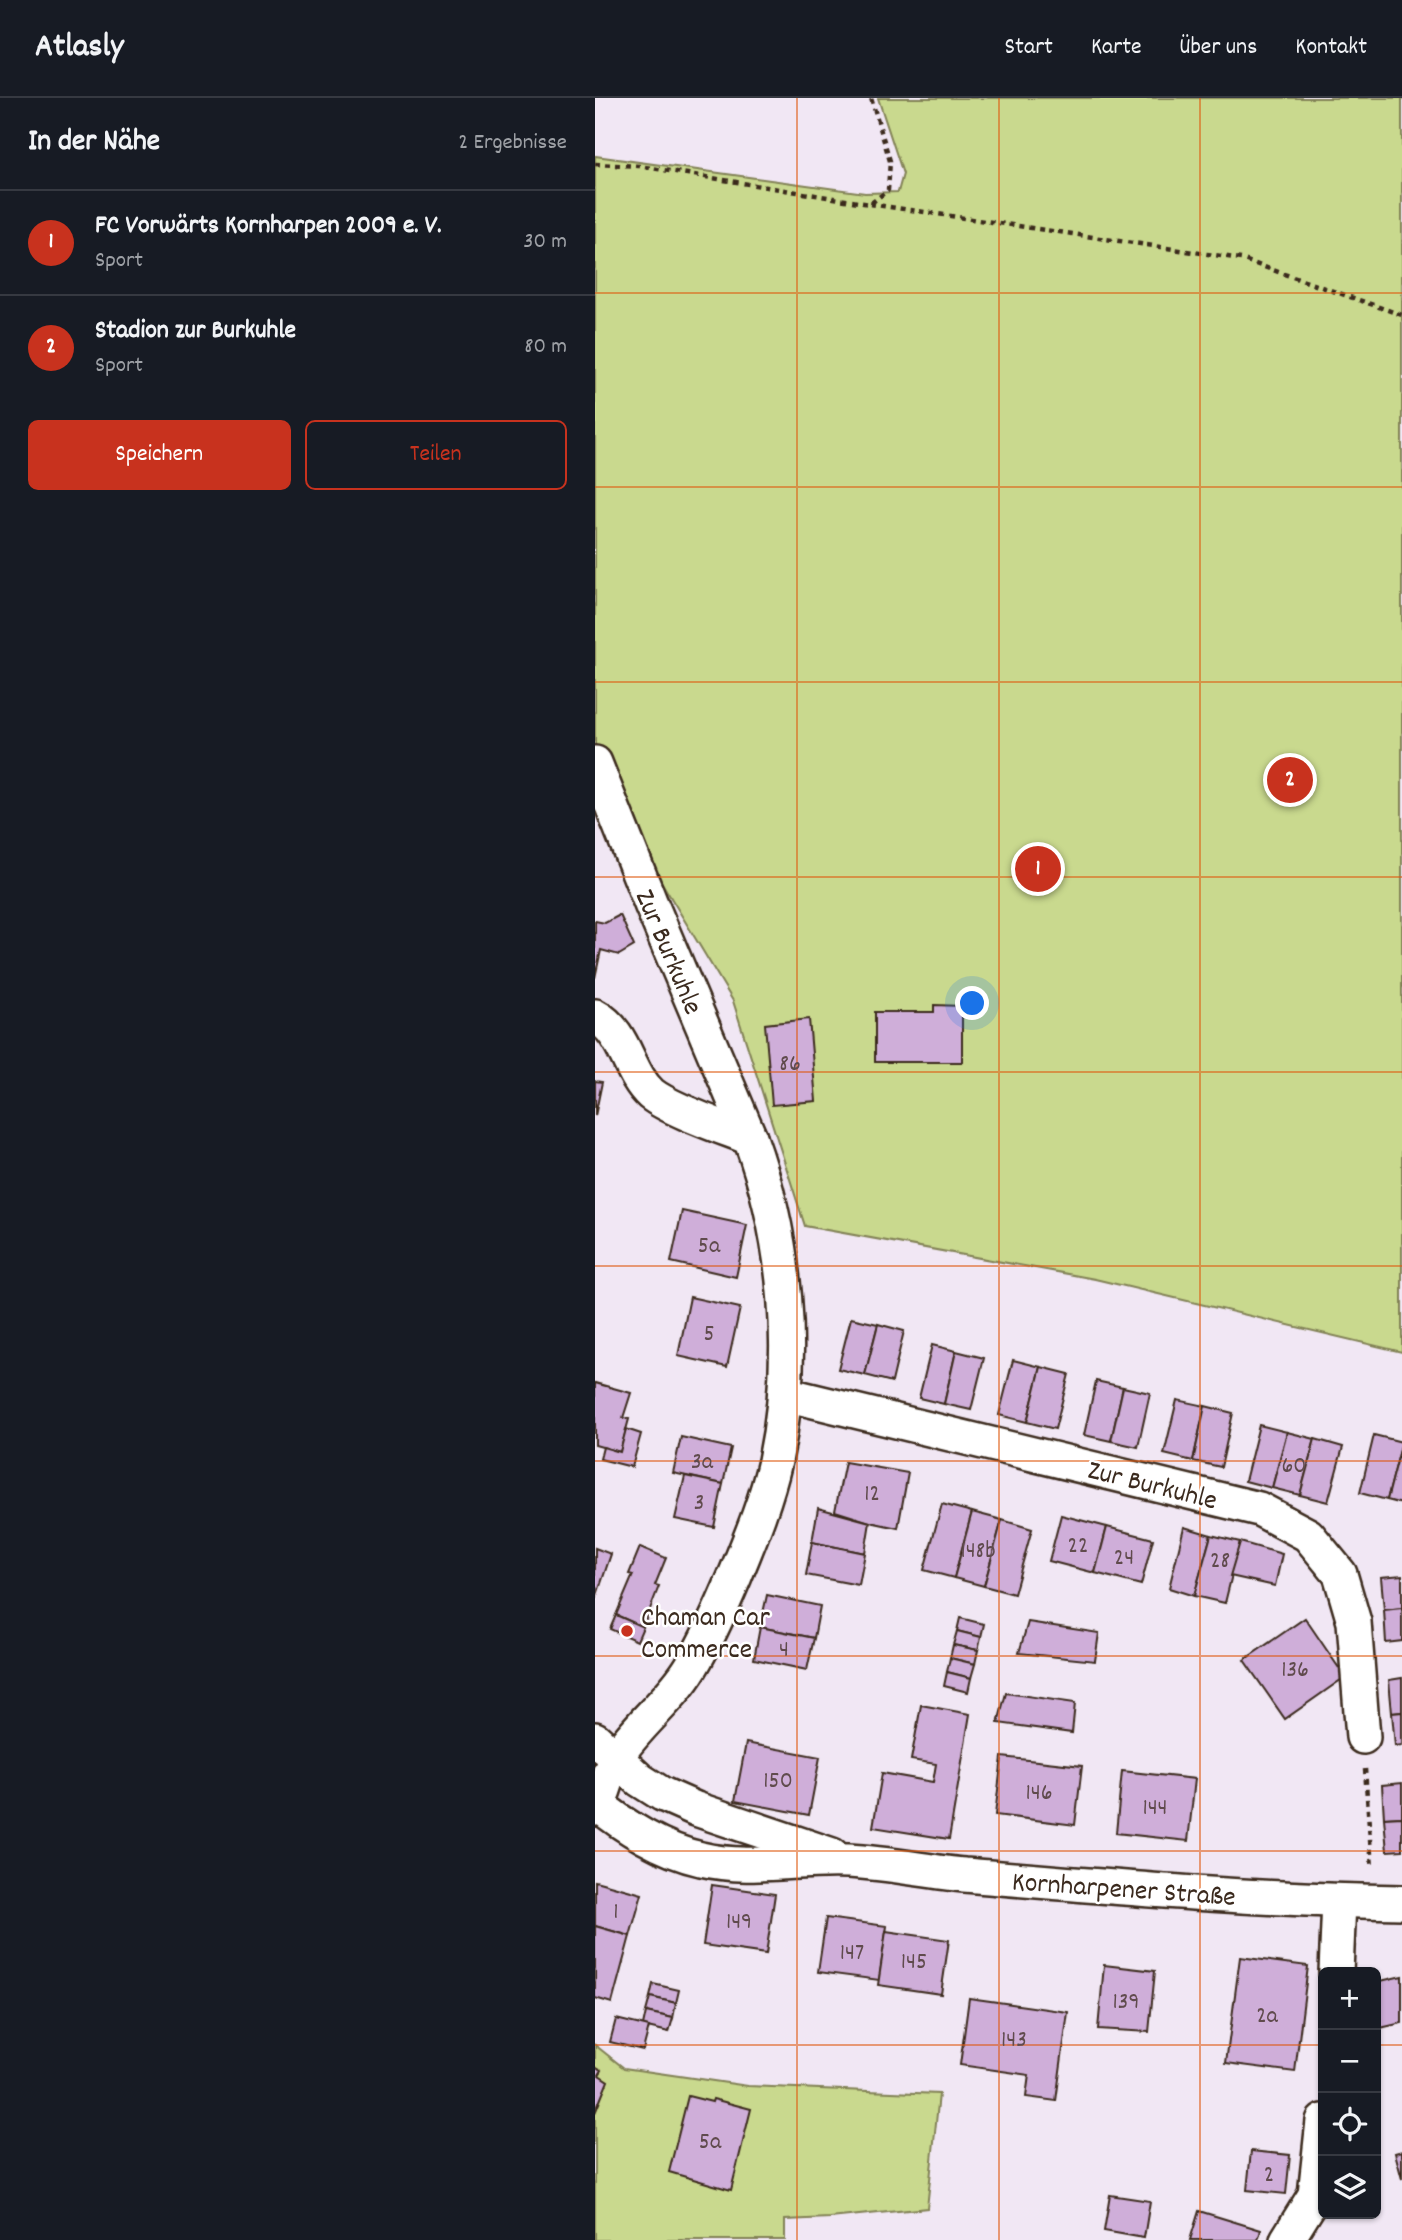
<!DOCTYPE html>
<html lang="de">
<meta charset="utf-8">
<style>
body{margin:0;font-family:Dekko,sans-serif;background:#242831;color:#f1f3f6}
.controls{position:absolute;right:21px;bottom:21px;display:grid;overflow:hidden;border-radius:10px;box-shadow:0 2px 5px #0004}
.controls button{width:63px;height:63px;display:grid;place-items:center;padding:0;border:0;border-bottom:2px solid #363941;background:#171b24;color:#f1f3f6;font:35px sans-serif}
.you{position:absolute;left:378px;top:906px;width:24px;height:24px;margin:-18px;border:5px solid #fff;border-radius:50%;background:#1a73e8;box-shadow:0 0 0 10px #1a73e833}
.badge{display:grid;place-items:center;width:46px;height:46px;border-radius:50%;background:#c8321e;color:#fff;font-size:23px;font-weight:700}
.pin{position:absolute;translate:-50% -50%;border:4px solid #fff;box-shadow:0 2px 7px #0006}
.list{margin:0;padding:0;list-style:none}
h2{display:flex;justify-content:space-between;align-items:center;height:91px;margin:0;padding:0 28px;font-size:30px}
h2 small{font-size:23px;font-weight:400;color:#9ea1a6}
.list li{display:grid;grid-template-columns:46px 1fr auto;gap:21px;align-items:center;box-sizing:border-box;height:105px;padding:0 28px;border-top:2px solid #363941}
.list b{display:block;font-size:26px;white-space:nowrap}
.list p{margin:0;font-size:23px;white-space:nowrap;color:#9ea1a6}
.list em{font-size:23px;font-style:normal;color:#9ea1a6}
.actions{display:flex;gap:14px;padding:21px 28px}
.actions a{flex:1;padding:16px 0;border:2px solid #c8321e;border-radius:10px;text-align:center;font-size:24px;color:#c8321e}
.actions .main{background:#c8321e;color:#fff}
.icon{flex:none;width:38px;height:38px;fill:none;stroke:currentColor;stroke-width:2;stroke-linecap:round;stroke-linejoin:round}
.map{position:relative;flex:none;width:807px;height:2142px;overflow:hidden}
header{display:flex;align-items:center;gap:42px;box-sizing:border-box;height:98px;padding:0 35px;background:#171b24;border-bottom:2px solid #363941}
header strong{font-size:33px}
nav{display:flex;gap:38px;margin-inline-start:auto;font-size:24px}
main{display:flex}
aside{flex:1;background:#171b24}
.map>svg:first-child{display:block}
</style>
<header>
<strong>Atlasly</strong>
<nav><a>Start</a><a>Karte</a><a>Über uns</a><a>Kontakt</a></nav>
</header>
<main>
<aside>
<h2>In der Nähe<small>2 Ergebnisse</small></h2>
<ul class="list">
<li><span class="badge">1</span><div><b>FC Vorwärts Kornharpen 2009 e. V.</b><p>Sport</p></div><em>30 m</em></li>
<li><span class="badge">2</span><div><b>Stadion zur Burkuhle</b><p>Sport</p></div><em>80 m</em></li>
</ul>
<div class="actions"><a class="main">Speichern</a><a>Teilen</a></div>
</aside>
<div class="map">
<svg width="807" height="2142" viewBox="0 0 807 2142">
<rect width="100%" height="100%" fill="#f1e7f4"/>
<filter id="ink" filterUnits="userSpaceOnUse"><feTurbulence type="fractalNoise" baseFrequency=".0143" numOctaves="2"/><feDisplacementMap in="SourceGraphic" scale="14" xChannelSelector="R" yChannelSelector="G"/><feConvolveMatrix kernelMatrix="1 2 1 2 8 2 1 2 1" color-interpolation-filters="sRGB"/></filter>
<g filter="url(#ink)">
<g fill="#c9d98e" stroke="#828256" stroke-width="2">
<polygon points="283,0 807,0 807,1254 500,1181 210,1128 138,903 37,735 0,690 0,58 270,95 303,94 308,76"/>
<polygon points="0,1947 29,1970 153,1988 344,1996 332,2110 235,2120 190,2122 190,2142 0,2142"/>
</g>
<g fill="#cfaed9" stroke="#3b2a1e" stroke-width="2">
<polygon points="25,817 39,848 24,857 6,852 0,880 0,823 10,825"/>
<polygon points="339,907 367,908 367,964 280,964 280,914 339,914"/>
<polygon points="214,921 221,1003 177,1007 170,926"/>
<polygon points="0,983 7,984 0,1018"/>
<polygon points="87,1113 152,1127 141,1179 76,1164"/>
<polygon points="95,1199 145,1210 132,1269 83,1258"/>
<polygon points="256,1220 283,1226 270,1277 243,1271"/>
<polygon points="283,1226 309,1233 297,1284 270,1277"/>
<polygon points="337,1247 361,1253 349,1306 324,1300"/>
<polygon points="361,1253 389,1260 376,1312 349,1306"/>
<polygon points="418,1262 446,1269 432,1324 404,1317"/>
<polygon points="446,1269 474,1276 460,1331 432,1324"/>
<polygon points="501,1283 528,1289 516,1343 489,1337"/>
<polygon points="0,1285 36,1295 28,1320 34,1321 25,1354 0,1347"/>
<polygon points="528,1289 555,1295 543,1349 516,1343"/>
<polygon points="582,1302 610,1308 598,1363 569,1356"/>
<polygon points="610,1308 638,1315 626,1369 598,1363"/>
<polygon points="664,1327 692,1334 677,1390 650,1383"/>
<polygon points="31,1331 46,1336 37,1369 5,1361 8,1349 25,1354"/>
<polygon points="692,1334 720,1341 705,1397 677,1390"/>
<polygon points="779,1337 807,1344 792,1402 765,1395"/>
<polygon points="86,1339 136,1350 128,1386 78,1375"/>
<polygon points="720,1341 748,1349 733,1404 705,1397"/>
<polygon points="807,1344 807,1406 792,1402"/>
<polygon points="250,1364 313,1375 303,1430 275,1424 240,1413"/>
<polygon points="90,1378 128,1386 119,1429 80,1421"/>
<polygon points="347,1406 377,1414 359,1480 329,1472"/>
<polygon points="223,1410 275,1424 270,1455 217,1444"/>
<polygon points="377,1414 407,1422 389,1488 359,1480"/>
<polygon points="466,1417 512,1429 500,1475 454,1463"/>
<polygon points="407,1422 437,1431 419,1496 389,1488"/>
<polygon points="512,1429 558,1441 546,1487 500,1475"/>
<polygon points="589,1429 616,1437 599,1498 574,1490"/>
<polygon points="616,1437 645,1444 630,1505 599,1498"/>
<polygon points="217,1444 270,1455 264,1487 211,1477"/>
<polygon points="645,1444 687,1456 680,1488 635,1478"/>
<polygon points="45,1449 71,1460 60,1487 64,1488 48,1529 21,1517 38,1477 34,1476"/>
<polygon points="0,1450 16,1456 1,1500 0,1500"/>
<polygon points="807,1477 807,1510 789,1512 786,1479"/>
<polygon points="172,1497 225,1508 219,1540 165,1529"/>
<polygon points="807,1510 807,1543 791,1545 789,1512"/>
<polygon points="21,1517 48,1529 42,1543 15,1531"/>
<polygon points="365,1520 389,1526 386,1539 362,1533"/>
<polygon points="710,1520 750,1579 690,1621 649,1562"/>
<polygon points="433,1524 504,1535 500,1563 424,1555"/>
<polygon points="165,1529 219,1540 212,1572 159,1561"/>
<polygon points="362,1533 386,1539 383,1552 358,1547"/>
<polygon points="358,1547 383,1552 380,1566 355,1560"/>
<polygon points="355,1560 380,1566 376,1580 352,1574"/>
<polygon points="352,1574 376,1580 373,1594 349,1588"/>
<polygon points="807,1580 807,1614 797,1615 794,1582"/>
<polygon points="411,1595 480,1605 477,1635 403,1625"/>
<polygon points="326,1607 375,1616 354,1741 278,1729 287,1675 338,1684 341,1666 316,1662"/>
<polygon points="807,1614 807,1647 800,1648 797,1615"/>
<polygon points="151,1645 225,1659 214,1717 140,1703"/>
<polygon points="407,1659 487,1668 480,1727 400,1717"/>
<polygon points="527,1673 600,1681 593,1743 521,1735"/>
<polygon points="807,1685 807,1719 789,1720 787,1687"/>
<polygon points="807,1719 807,1752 792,1753 789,1720"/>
<polygon points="0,1783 47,1796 35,1838 0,1828"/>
<polygon points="117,1787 180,1796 171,1856 108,1847"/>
<polygon points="231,1820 292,1828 284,1882 223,1874"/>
<polygon points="0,1828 35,1838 17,1905 0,1900"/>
<polygon points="291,1833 354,1842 346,1896 283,1887"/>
<polygon points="645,1859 713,1868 700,1974 631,1965"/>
<polygon points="509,1867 560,1873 554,1934 503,1931"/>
<polygon points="807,1878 807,1925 781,1931 781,1884"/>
<polygon points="58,1886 84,1892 81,1905 55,1899"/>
<polygon points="55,1899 81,1905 78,1920 51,1914"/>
<polygon points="374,1900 473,1914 461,2003 431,1999 434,1977 365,1967"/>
<polygon points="51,1914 78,1920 74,1934 48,1928"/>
<polygon points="21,1921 54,1929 48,1952 15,1944"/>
<polygon points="0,1968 7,1972 4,1977 13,1983 0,2015"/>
<polygon points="93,1998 117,2004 118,2001 156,2011 136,2092 74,2074"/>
<polygon points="656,2053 695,2057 691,2096 652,2092"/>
<polygon points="807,2053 807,2081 800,2055"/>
<polygon points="515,2097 555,2103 549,2140 509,2133"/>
<polygon points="604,2113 666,2132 663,2142 595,2142"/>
</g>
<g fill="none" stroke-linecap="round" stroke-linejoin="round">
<g stroke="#3b2a1e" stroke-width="38">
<g id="minor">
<path d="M0,665l56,141 99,234c37,102 47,217 25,323 -9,40 -25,78 -40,115 -13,31 -26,61 -44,91 -20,33 -52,56 -74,89 -10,16 -11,38 -22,53"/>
<path d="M0,918c31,16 32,56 56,78 20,16 74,34 99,44"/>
<polyline points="190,1296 664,1411 713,1437 745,1476 759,1524 768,1639"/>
<polyline points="0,1641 45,1682 67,1696 101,1711 237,1757"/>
<path d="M0,1704c29,25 69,49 106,57 50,12 98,-1 148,2 38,2 77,10 115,14 146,12 292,25 438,27"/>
<polyline points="741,1874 744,1803"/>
<polyline points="692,2142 720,2097 728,2023"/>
</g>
</g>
<g stroke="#3b2a1e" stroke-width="4.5" stroke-dasharray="5 5" stroke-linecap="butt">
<polyline points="0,66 44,68 275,106 293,92 295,63 276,0"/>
<polyline points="275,106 646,161 807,217"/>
<polyline points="770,1671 777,1770"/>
</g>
<use href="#minor" stroke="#fff" stroke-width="33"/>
</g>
</g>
<path fill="none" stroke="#df570d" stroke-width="2" stroke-opacity="0.55" d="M202,0v2142M404,0v2142M605,0v2142M0,195h807M0,389h807M0,584h807M0,779h807M0,974h807M0,1168h807M0,1363h807M0,1558h807M0,1753h807M0,1947h728M781,1947h26"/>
<circle fill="#c8321e" stroke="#fff" stroke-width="2.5" cx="32" cy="1533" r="7"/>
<g text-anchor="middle" stroke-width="5" stroke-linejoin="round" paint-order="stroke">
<g font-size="24" fill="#604b4d">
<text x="195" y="972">86</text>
<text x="114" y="1154">5a</text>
<text x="114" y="1242">5</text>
<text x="107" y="1370">3a</text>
<text x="699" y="1374">60</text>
<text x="277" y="1402">12</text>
<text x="104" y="1411">3</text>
<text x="483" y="1454">22</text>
<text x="383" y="1459">148b</text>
<text x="529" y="1466">24</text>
<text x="625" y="1469">28</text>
<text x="189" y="1558">4</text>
<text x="700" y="1578">136</text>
<text x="183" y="1689">150</text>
<text x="444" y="1701">146</text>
<text x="560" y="1716">144</text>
<text x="21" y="1820">1</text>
<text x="144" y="1830">149</text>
<text x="257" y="1861">147</text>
<text x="319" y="1870">145</text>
<text x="531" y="1910">139</text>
<text x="672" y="1924">2a</text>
<text x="419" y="1948">143</text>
<text x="115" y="2050">5a</text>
<text x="674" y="2083">2</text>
</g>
<g font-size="28" fill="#3b2a1e" stroke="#fff">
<text transform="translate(76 853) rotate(67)" y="10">Zur Burkuhle</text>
<text transform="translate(558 1385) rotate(14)" y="10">Zur Burkuhle</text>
<text transform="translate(529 1789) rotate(4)" y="10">Kornharpener Straße</text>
</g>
<g font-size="28" fill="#3b2a1e" stroke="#fff" text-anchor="start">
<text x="46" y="1527">Chaman Car<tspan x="46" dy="32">Commerce</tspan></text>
</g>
</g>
</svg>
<div class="controls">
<button>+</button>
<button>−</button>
<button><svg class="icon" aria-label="locate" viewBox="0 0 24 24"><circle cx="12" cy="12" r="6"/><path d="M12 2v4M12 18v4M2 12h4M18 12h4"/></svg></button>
<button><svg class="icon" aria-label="layers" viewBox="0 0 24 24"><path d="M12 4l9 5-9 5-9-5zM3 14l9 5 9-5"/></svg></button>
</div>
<div class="you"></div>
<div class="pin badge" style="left:443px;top:771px">1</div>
<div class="pin badge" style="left:695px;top:682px">2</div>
</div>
</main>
